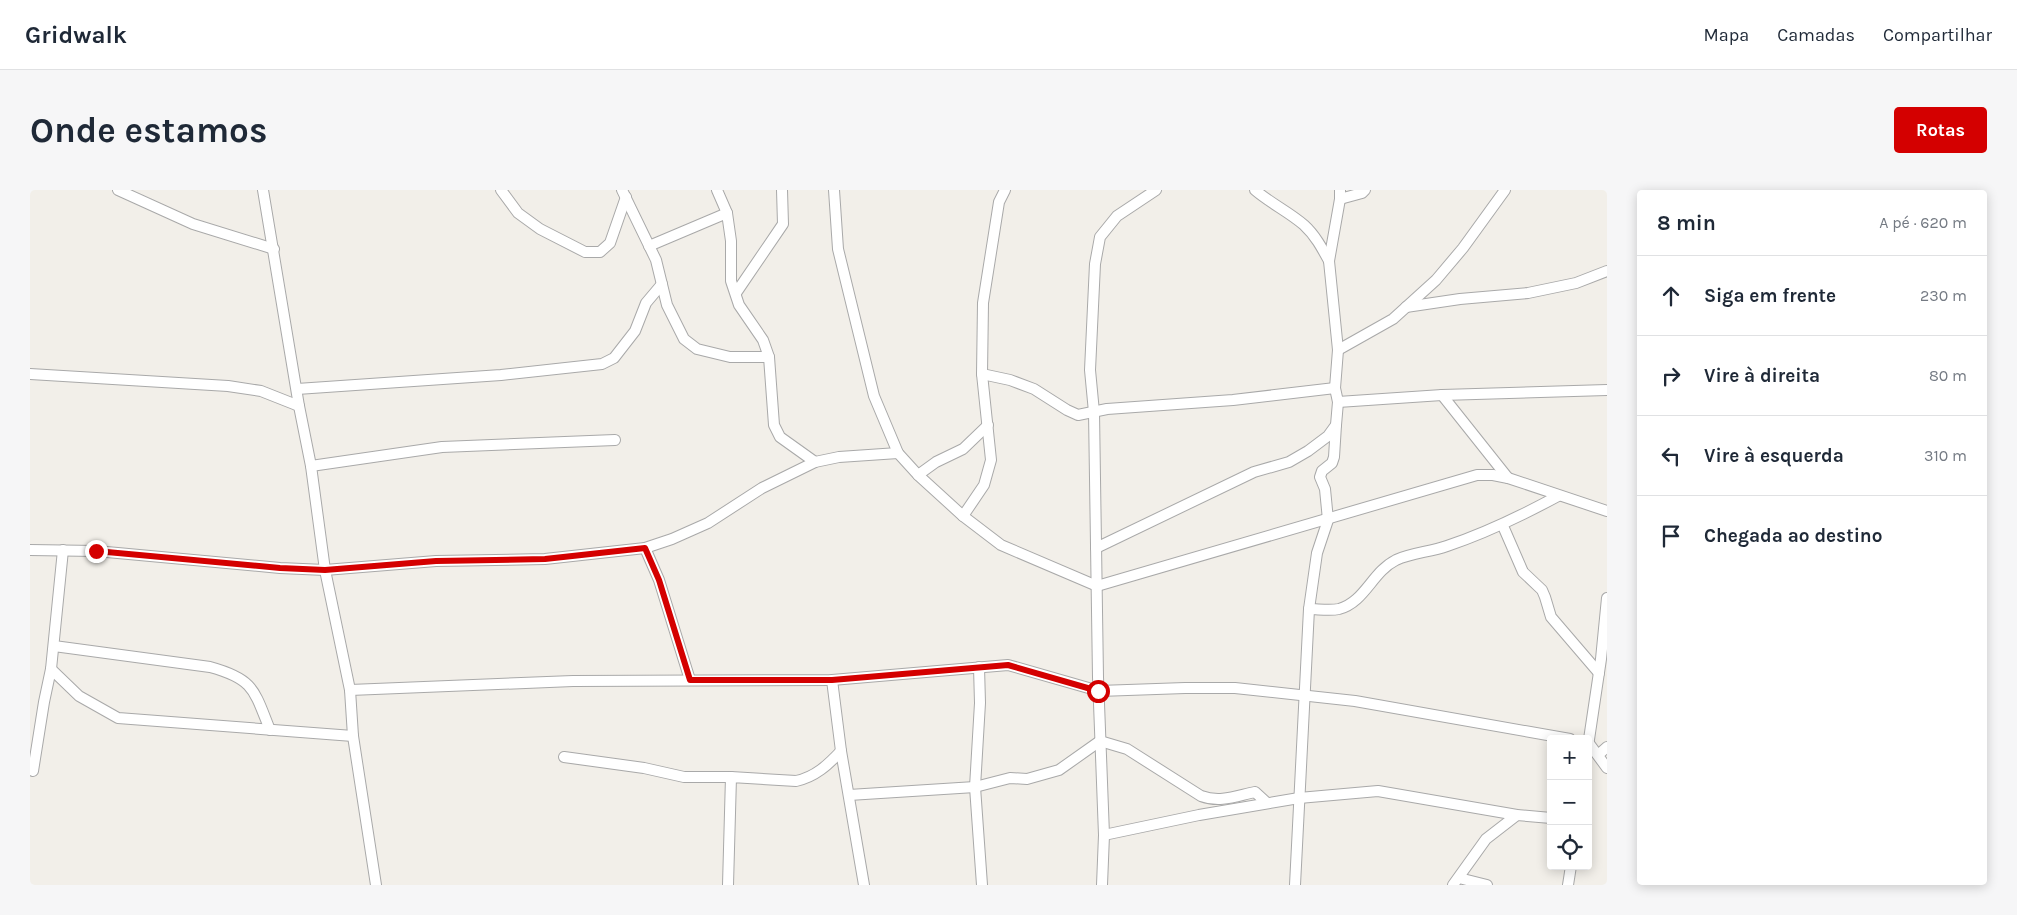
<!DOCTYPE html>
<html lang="pt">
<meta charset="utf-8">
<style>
body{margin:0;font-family:Karla,sans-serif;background:#f6f6f7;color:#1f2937}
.controls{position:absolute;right:15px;bottom:15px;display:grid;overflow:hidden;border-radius:5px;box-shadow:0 2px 12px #0003}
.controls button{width:45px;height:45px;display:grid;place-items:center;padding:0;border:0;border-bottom:1px solid #e0e1e3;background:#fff;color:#1f2937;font:25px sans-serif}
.stop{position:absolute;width:15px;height:15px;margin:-11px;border:4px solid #d40000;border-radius:50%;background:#fff}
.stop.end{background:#d40000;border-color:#fff;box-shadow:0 1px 5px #0008}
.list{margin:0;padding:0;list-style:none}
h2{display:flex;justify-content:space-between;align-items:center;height:65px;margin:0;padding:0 20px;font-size:21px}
h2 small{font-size:16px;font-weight:400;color:#747a83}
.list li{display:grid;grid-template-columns:32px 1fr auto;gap:15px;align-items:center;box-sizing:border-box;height:80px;padding:0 20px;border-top:1px solid #e0e1e3}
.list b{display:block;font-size:19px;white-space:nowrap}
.list em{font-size:16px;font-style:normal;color:#747a83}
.icon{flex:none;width:28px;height:28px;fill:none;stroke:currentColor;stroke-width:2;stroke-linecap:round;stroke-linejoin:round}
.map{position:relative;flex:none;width:1577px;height:695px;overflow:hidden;border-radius:5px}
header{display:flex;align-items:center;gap:30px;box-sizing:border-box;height:70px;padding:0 25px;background:#fff;border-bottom:1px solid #e0e1e3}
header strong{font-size:24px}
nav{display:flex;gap:28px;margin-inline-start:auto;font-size:18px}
.intro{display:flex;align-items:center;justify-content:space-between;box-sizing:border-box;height:120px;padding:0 30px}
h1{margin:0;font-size:35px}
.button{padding:12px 22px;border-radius:5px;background:#d40000;color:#fff;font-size:18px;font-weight:700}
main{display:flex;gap:30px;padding:0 30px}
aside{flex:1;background:#fff;border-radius:5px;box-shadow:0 2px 12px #0003}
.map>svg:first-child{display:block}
</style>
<header>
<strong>Gridwalk</strong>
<nav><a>Mapa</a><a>Camadas</a><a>Compartilhar</a></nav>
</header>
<div class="intro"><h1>Onde estamos</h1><a class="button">Rotas</a></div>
<main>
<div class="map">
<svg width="1577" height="695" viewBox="0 0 1577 695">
<rect width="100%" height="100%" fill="#f2efe9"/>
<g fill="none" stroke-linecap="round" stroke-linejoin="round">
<g stroke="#a9a9a9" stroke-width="12">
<g id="minor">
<polyline points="88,0 163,34 244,59"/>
<polyline points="233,0 269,216 281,276 295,380 320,500 323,546 346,695"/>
<polyline points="471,0 488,23 510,39 555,62 570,62 580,53 596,7"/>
<polyline points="592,0 626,70 637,115 654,149 667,159 700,167 739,167"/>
<polyline points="687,0 697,23 701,51 701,91 709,115 733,150 739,167 744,235 750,247 785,272"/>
<polyline points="804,0 808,59 844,206 868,263 888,285 933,326 971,355 1067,396 1447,285 1463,285 1478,288 1577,321"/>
<path d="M1225,0c15,13 34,22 49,35 11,10 18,23 25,36"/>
<polyline points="1310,9 1332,3 1335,0"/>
<polyline points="619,56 697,23"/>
<polyline points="706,103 753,34 752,0"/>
<polyline points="1376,117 1430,109 1498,103 1546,93 1577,81"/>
<polyline points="1308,160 1363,129 1406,90 1433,58 1475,0"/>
<polyline points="0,184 198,196 231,201 269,216"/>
<polyline points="952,184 980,190 1004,199 1037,220 1048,225 1077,219 1203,210 1305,198"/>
<polyline points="267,199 471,185 572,174 584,168 605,141 616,113 632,94"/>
<polyline points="1412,205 1478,288"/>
<polyline points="1308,212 1412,205 1577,200"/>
<polyline points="281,276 412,257 585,250"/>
<polyline points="888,285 906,272 933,259 958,235"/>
<polyline points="933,326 954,295 961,270 952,184 953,113 969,12 975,0"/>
<polyline points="1473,336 1493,382 1512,400 1515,407 1521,427 1569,483"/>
<polyline points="615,358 629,390 660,490"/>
<polyline points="1066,358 1224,282 1259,272 1278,261 1298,246 1306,235 1308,212 1305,198 1308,160 1299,71 1310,9 1310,0"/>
<polyline points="0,360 66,361 250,378 295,380 406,371 515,369 615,358 642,349 678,333 732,298 785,272 809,267 868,263"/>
<path d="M1279,419c9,0 21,2 30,0 26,-7 33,-37 57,-49 15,-7 34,-8 51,-14 39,-13 74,-30 111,-50"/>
<path d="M24,456l156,21c44,12 44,23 60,63"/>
<polyline points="949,477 950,513 945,597 952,695"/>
<polyline points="21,479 49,506 88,528 323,546"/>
<polyline points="802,490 811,561 834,695"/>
<polyline points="320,500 543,491 802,490 978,475 1069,501 1155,498 1205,498 1325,511 1540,549"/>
<polyline points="1558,552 1577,578"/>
<polyline points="1558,556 1571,469 1577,408"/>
<polyline points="1568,565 1577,557"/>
<polyline points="534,567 614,578 654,587 701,587"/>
<polyline points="3,581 14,512 21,479 33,360"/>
<path d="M819,605l126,-8 35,-9 17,1 32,-9 41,-29 27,8 74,47c19,7 35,0 54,-4l12,11"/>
<polyline points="1074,645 1169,625 1269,608 1348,601 1487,625 1521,628"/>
<polyline points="1429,688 1457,695"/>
<path d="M698,695l3,-108 65,4c19,-4 32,-16 45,-30"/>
<polyline points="1072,695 1074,645 1068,487 1064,222 1060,180 1065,74 1070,47 1087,26 1126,0"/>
<polyline points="1265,695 1279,419 1287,363 1298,330 1295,299 1290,287 1292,281 1302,273 1304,267 1306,235"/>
<polyline points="1423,695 1456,649 1487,625"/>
<polyline points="1538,695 1541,676"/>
</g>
</g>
<use href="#minor" stroke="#fff" stroke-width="10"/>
</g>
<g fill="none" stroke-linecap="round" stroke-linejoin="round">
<polyline stroke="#d40000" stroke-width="6" points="66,361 250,378 295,380 406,371 515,369 615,358 629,390 660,490 802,490 978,475 1068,501"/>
</g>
</svg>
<div class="controls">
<button>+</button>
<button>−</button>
<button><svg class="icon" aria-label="locate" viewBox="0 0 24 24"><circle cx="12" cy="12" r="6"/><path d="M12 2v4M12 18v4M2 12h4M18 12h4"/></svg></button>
</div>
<div class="stop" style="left:1068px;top:501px"></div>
<div class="stop end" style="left:66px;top:361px"></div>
</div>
<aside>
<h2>8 min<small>A pé · 620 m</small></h2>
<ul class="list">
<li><svg class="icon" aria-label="ahead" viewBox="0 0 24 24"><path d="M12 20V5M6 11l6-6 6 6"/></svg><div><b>Siga em frente</b></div><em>230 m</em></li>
<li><svg class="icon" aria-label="right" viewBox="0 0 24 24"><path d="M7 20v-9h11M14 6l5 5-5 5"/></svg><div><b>Vire à direita</b></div><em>80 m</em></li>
<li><svg class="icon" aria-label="left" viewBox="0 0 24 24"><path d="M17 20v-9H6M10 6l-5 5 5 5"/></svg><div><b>Vire à esquerda</b></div><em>310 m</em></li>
<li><svg class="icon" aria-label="arrive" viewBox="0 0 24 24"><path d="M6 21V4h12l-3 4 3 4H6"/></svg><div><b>Chegada ao destino</b></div></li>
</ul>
</aside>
</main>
